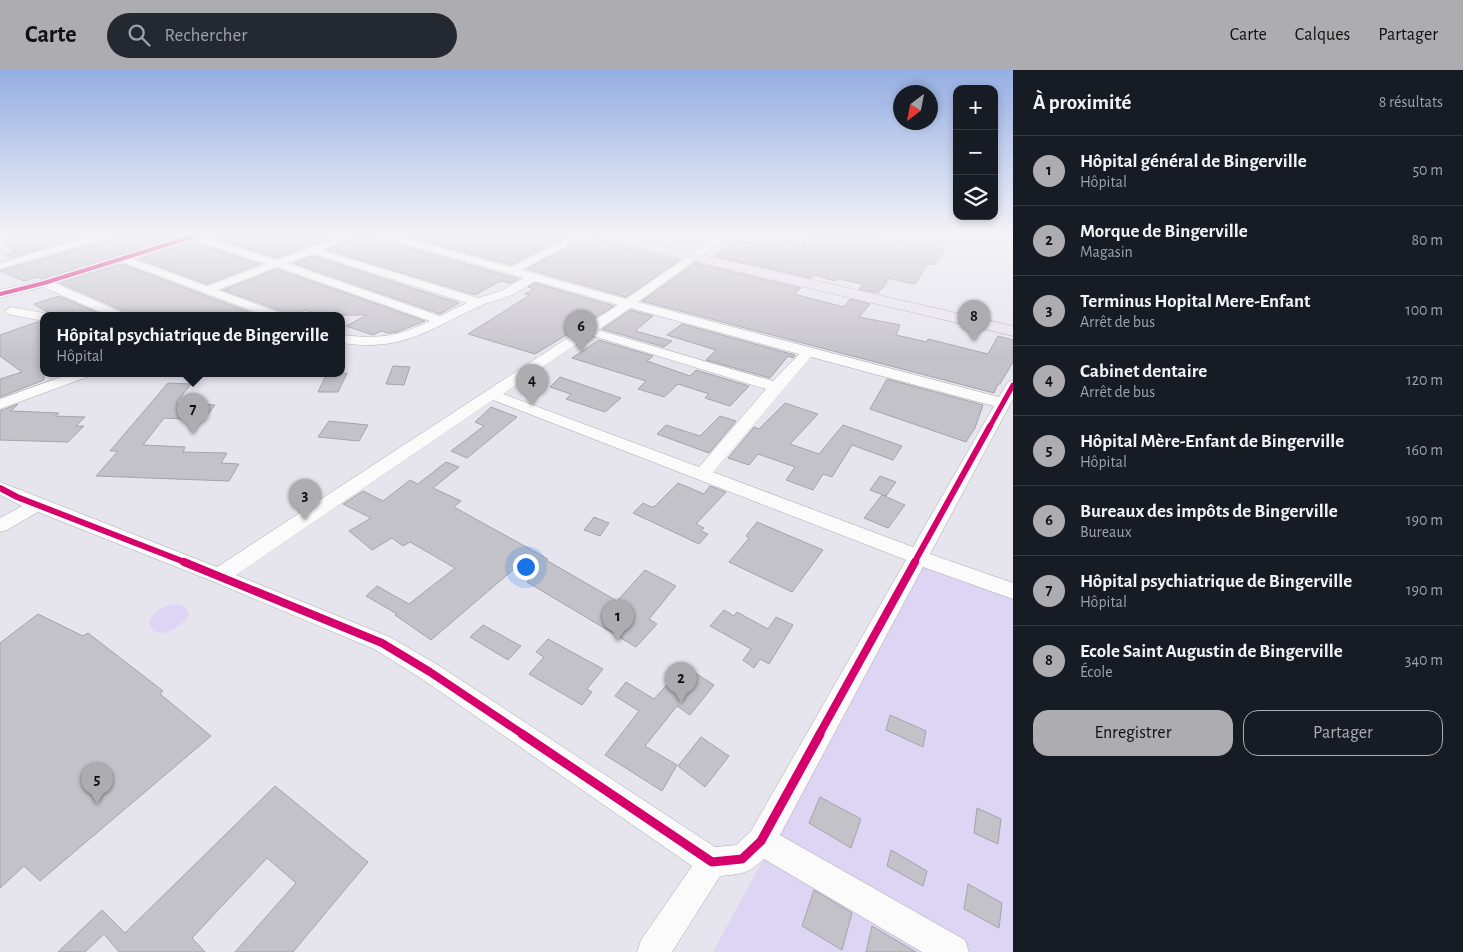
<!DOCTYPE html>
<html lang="fr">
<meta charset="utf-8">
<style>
body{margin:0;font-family:"Alegreya Sans",sans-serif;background:#242831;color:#f1f3f6}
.controls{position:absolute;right:15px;top:15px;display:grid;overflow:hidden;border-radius:10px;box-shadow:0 2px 8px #0003}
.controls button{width:45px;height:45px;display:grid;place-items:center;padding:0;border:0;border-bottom:1px solid #363941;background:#171b24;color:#f1f3f6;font:25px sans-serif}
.compass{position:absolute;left:893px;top:15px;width:45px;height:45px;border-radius:50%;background:#171b24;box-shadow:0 2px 8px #0003;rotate:212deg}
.you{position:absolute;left:525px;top:496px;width:18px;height:18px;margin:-12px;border:4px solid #fff;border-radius:50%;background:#1a73e8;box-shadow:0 0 0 8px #1a73e833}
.badge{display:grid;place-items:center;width:32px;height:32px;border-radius:50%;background:#acacb1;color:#111;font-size:16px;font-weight:700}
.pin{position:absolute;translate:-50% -41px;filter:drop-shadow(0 1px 2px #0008)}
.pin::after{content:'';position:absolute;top:26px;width:18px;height:15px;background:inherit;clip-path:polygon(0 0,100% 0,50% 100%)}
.popup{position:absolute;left:40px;top:242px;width:305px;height:65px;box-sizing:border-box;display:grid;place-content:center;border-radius:10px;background:#171b24;filter:drop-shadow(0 1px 4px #0005);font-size:16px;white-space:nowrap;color:#9ea1a6}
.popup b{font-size:19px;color:#f1f3f6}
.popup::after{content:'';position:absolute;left:50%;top:100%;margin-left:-10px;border:10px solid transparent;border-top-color:#171b24}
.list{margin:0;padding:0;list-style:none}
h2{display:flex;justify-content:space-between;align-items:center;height:65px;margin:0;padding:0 20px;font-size:21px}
h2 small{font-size:16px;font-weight:400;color:#9ea1a6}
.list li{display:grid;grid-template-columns:32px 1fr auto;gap:15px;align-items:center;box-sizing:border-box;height:70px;padding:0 20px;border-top:1px solid #363941}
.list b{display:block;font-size:19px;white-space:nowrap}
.list p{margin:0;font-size:16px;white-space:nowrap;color:#9ea1a6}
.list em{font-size:16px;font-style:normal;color:#9ea1a6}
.actions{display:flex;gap:10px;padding:15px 20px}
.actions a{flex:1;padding:11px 0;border:1px solid #acacb1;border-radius:15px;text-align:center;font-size:18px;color:#acacb1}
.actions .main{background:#acacb1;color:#111}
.icon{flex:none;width:28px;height:28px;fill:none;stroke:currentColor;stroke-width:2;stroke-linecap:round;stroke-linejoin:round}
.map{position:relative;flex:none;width:1013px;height:882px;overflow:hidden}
header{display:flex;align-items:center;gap:30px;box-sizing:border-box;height:70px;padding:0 25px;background:#acacb1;color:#111}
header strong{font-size:24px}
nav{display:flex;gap:28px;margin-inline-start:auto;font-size:18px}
.search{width:350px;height:45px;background:#242831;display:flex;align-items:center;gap:12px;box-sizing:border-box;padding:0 18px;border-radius:28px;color:#9ea1a6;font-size:19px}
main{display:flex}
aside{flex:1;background:#171b24}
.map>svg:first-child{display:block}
</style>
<header>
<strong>Carte</strong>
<div class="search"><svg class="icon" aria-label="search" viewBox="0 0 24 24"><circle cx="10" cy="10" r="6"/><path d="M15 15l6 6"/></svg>Rechercher</div>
<nav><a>Carte</a><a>Calques</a><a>Partager</a></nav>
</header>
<main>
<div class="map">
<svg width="1013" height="882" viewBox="0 0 1013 882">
<rect width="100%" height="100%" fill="#e6e4ed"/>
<g fill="#ded4f3">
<polygon points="880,165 954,165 943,178"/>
<polygon points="927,488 1013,522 1013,882 713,882"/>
<path d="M178,534l6,2 5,8c-6,14 -36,30 -40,8 5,-12 16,-17 29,-18z"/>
</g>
<g fill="#c4c2c9" stroke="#a5a4aa">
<polygon points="3,165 89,165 13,187 6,185 16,182 3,174 15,171"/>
<polygon points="113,165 182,165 41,209 38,207 24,211 0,201 111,169"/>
<polygon points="205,165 338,165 276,188"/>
<polygon points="359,165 377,165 379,169 519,209 511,213 500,211 475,225 327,180"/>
<polygon points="402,165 570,165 511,195"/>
<polygon points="803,165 875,165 943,179 941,181 944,182 934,195 928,194 915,214 886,208 887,213 878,223 859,219 863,214 838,209 835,211 814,205 811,208 715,186 737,169 759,174 769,167 803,174"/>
<polygon points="588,166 621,176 680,190 626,227 527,199"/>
<polygon points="193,172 260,194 207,214 139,189"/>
<polygon points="313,186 459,233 440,244 293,193"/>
<polygon points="695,193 801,218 794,224 844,237 850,229 870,234 859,247 900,255 896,265 927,272 928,269 988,284 998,266 1013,270 1013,292 1000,314 998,314 994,323 642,231"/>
<polygon points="122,194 249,242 240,245 125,245 122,240 60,213"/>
<polygon points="277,199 425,251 397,262 388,263 381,261 373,265 346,256 367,245 319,245 305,240 294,245 285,245 279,240 223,220"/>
<polygon points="535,213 614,236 535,284 468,264 530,225 525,224 534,219 528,217"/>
<polygon points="59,226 103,245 52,245 34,234"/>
<polygon points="630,240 653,246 635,261 672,271 664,277 602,259"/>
<polygon points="37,252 44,253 44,310 0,327 0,309 22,302 0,286 0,265"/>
<polygon points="682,254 795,285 793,288 788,286 770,308 706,290 716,280 667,265"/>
<polygon points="599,270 653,286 647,291 690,306 696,300 749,316 730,336 705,328 709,324 678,314 664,327 638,319 646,311 572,288"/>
<polygon points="393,296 410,297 404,315 386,314"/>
<polygon points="327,303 347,303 338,322 318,322"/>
<polygon points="560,307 621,328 605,342 566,329 571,324 550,317"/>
<polygon points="887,309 983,335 975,358 966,372 870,339"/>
<polygon points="168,313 191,314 176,333 215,335 203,350 164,348 143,375 185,377 183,382 227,383 221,393 239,394 229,411 96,406 118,381 110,381"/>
<polygon points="785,333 818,344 790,374 819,384 843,355 902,376 893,390 852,375 832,407 823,404 813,420 786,410 795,397 758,384 749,395 728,388 754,357 759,359"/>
<polygon points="18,334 11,341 59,343 55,346 85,347 76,356 84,356 68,372 0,370 0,341"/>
<polygon points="491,337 517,347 467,388 451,381 484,356 475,352"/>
<polygon points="720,346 736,351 709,383 657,364 666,355 700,366"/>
<polygon points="329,351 338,352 368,355 359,371 318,367"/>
<polygon points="446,392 459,397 433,418 461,431 454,437 548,489 546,490 617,531 645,500 676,516 649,549 657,554 636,577 527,512 532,506 521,493 431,570 395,545 397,544 366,526 377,516 409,534 455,498 410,472 403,476 392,468 372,480 349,461 371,448 343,434 363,421 383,431 410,410 418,414"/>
<polygon points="880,406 896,412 886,426 870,420"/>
<polygon points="678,413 704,424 710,416 726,422 696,454 704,458 701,461 708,464 699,474 633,443 643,433 651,437 655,436"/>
<polygon points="882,425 905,435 888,458 864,448"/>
<polygon points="594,447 609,453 600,466 584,460"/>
<polygon points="757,452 823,480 792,522 729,492 749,468 746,466"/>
<polygon points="724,540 734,546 737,542 768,559 776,547 793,555 769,594 760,589 754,598 743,590 751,579 710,556"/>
<polygon points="38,544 83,566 88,563 163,621 160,624 211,666 40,811 24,796 0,818 0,573"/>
<polygon points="483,555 521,576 508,590 470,567"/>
<polygon points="548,569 603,599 587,619 592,622 582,635 529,604 544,587 536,582"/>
<polygon points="684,596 714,615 690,645 677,636 645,676 677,695 662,721 605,685 639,641 615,626 626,612 654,629"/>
<polygon points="890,645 926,661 923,677 886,660"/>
<polygon points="701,667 729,686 705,717 678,696"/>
<polygon points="275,716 368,792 293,882 235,882 296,813 267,788 192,868 205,882 119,882 104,864 85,882 58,882 102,840 125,863"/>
<polygon points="820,727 861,749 851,778 809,753"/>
<polygon points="977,738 1001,749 998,774 974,763"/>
<polygon points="891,780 927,801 923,816 887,796"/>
<polygon points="968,814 1002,833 999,858 964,839"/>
<polygon points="814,820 852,843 842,880 802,856"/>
<polygon points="872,856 916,882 866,882"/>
</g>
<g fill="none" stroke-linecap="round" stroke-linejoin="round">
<g stroke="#aaa8ae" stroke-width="1">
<g id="minor">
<polygon points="95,165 111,165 110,167 0,199 0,193"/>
<path d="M188,165h15l-1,1 74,24 67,-25h14l-35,15 156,48 23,-7 23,-13 -144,-41 -1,-2h16l116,32 63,-32h13l-65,35 104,29 93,-64h11l-92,67 361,95 9,-15 5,-1v18l-83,155 83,29v16l-90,-32 -143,268 185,105 4,12h-47l-158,-93c-16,15 -23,15 -44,17l-48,76h-35l4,-12 51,-74 -270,-187 -48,-30 -162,-68 -174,-69 -31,18 -7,2v-14l22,-12 -22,-11v-13l217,85 401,-262 -83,-24c-9,5 -17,11 -26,15 -10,4 -20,6 -29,10 -51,24 -79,46 -138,37v-8c35,4 56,2 88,-14l-153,-54 -59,23 60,22 2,3h-17l-141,-53 -67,21 66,29 2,3h-16l-64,-28 -43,11v-8l40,-9zM193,170l73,24 -59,22 -74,-27zM313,184l154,49 -27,13 -153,-53zM630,238l169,46 -26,27 -175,-51zM590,265l176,54 -67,78 -196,-73zM811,287l183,49 -81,141 -200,-75zM493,330l413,160 -155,271 -15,14 -21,2 -277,-182 -48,-28 -154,-62z"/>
<polygon points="11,237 44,243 49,245 44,245 44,251 7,244 5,241"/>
<polygon points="72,303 92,303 90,306 0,339 0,329"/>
</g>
</g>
<g stroke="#a39caf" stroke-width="1">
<polygon id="major" points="595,165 617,165 1013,256 1013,266 601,169"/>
</g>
<use href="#minor" fill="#fbfbfc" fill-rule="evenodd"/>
<use href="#major" fill="#e8e4ee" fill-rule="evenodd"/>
<g stroke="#fff" stroke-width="5.5">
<polyline id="cycleway-far4" points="0,224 44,213 198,165"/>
</g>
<g stroke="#fff" stroke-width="8">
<polyline id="cycleway-far3" points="989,358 1013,315"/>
</g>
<g stroke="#fff" stroke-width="9">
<g id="cycleway-far2">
<polyline points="0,418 17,427 187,493"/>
<polyline points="914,493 990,356"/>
</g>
</g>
<g stroke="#fff" stroke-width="11">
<g id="cycleway-far1">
<polyline points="184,492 382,573 430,602 524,665"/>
<polyline points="819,665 915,492"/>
</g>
</g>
<g stroke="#fff" stroke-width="12">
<polyline id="cycleway" points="522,664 712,792 742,789 761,771 820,664"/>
</g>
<use href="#cycleway-far4" stroke="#d6006c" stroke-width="4"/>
<use href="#cycleway-far3" stroke="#d6006c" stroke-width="5"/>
<use href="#cycleway-far2" stroke="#d6006c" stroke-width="6"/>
<use href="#cycleway-far1" stroke="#d6006c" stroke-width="8"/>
<use href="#cycleway" stroke="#d6006c" stroke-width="9"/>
</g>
<linearGradient id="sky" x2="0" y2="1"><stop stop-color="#95aee2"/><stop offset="0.57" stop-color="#f4f3f7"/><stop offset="1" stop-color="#f4f3f7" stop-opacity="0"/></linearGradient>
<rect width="1013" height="288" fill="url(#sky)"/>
</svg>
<div class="controls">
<button>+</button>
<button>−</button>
<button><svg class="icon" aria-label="layers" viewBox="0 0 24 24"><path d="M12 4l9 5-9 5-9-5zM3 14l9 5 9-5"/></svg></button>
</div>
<svg class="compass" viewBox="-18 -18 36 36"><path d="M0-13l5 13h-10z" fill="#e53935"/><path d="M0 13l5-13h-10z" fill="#9ea1a6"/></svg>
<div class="you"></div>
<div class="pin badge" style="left:618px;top:571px">1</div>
<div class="pin badge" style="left:681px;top:633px">2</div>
<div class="pin badge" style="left:305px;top:450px">3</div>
<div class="pin badge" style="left:532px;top:335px">4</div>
<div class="pin badge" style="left:97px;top:734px">5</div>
<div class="pin badge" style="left:581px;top:281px">6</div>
<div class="pin badge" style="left:193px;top:364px">7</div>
<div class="popup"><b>Hôpital psychiatrique de Bingerville</b>Hôpital</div>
<div class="pin badge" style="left:974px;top:271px">8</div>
</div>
<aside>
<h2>À proximité<small>8 résultats</small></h2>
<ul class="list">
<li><span class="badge">1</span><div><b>Hôpital général de Bingerville</b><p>Hôpital</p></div><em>50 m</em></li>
<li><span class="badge">2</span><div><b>Morque de Bingerville</b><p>Magasin</p></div><em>80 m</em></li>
<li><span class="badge">3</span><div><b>Terminus Hopital Mere-Enfant</b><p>Arrêt de bus</p></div><em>100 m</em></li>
<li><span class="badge">4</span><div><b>Cabinet dentaire</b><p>Arrêt de bus</p></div><em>120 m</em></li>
<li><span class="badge">5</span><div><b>Hôpital Mère-Enfant de Bingerville</b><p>Hôpital</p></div><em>160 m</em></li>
<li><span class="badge">6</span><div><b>Bureaux des impôts de Bingerville</b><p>Bureaux</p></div><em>190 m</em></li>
<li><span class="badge">7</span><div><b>Hôpital psychiatrique de Bingerville</b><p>Hôpital</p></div><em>190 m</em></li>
<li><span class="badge">8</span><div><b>Ecole Saint Augustin de Bingerville</b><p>École</p></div><em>340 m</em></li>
</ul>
<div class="actions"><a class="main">Enregistrer</a><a>Partager</a></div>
</aside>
</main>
